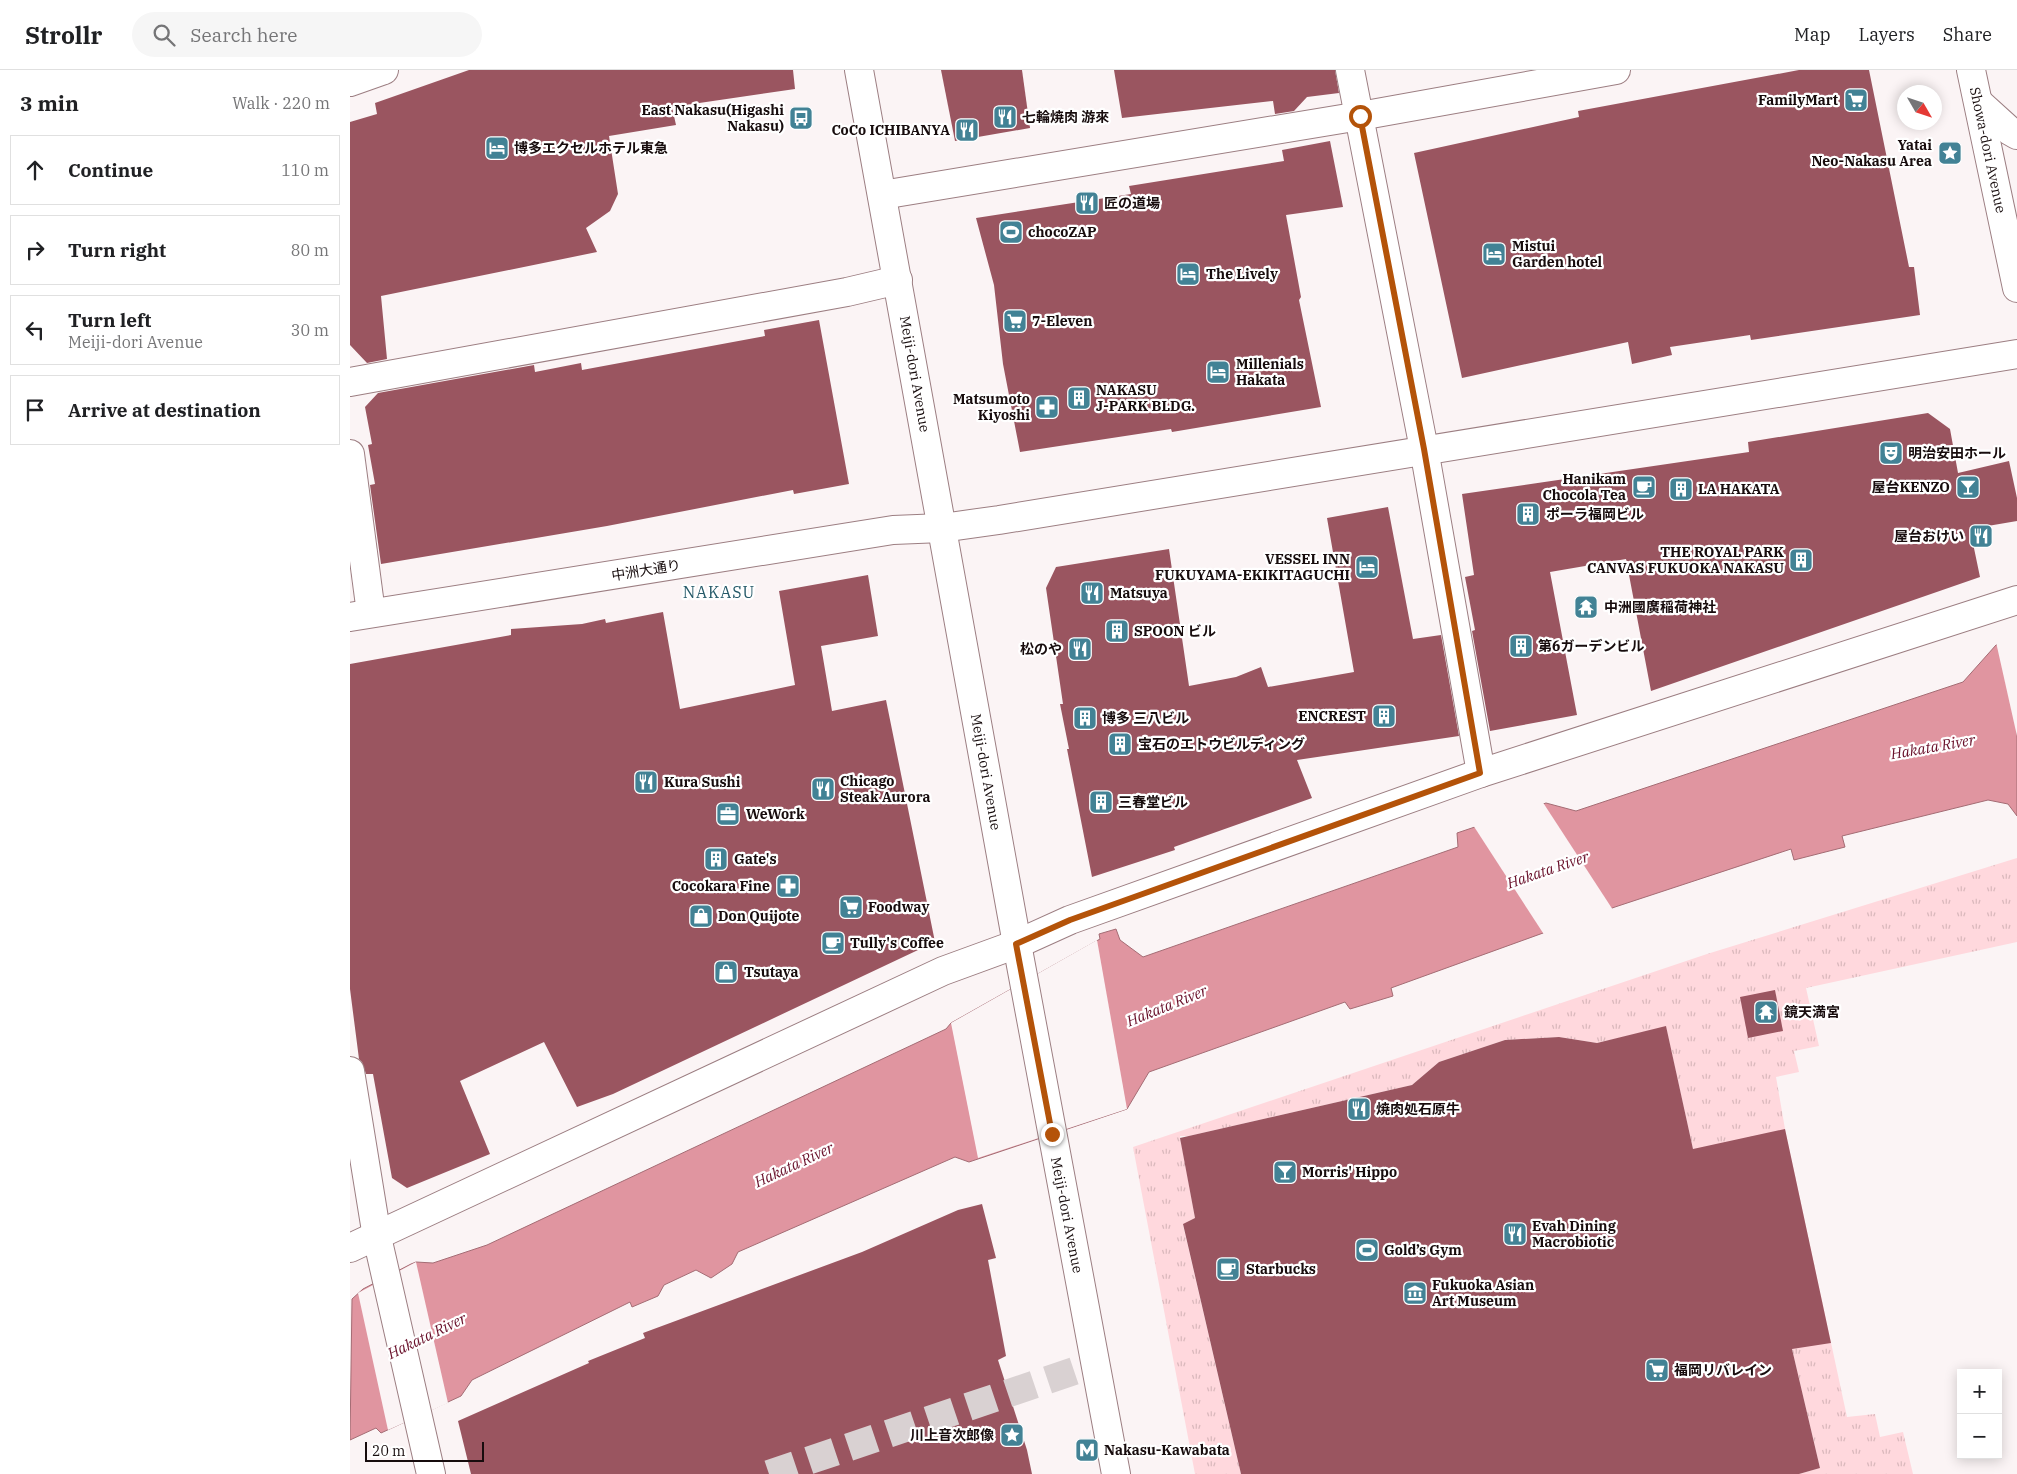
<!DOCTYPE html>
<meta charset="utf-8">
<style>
body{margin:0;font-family:"IBM Plex Serif","Noto Sans JP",serif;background:#f6f6f6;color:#202124}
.controls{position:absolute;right:15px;bottom:15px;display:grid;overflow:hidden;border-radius:0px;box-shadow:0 2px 12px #0003}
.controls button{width:45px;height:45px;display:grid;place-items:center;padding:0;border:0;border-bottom:1px solid #e0e0e0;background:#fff;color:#202124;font:25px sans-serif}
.compass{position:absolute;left:1547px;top:15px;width:45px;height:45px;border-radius:50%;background:#fff;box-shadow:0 2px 12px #0003;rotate:129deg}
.scale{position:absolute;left:15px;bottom:12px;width:119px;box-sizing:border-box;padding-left:5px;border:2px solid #170c0d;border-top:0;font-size:14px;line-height:18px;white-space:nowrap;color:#170c0d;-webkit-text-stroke:4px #fff;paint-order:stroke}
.stop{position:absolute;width:15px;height:15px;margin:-11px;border:4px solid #b45309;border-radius:50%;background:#fff}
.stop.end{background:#b45309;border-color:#fff;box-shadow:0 1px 5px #0008}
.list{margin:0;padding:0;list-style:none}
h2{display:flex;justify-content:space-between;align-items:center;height:65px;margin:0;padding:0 20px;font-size:21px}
h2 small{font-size:16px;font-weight:400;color:#757577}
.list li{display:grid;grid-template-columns:32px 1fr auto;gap:15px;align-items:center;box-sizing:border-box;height:70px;margin:0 10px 10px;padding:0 10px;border:1px solid #e0e0e0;border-radius:0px}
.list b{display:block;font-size:19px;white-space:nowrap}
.list p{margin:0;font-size:16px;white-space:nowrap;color:#757577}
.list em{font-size:16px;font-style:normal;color:#757577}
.icon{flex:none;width:28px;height:28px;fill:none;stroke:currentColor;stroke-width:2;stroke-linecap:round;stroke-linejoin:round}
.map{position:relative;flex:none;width:1667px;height:1404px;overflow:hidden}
header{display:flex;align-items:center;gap:30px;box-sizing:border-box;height:70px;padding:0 25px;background:#fff;border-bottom:1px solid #e0e0e0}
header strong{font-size:24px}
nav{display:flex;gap:28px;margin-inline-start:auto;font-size:18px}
.search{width:350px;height:45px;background:#f6f6f6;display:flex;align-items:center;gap:12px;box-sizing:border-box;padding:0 18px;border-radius:28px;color:#757577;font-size:19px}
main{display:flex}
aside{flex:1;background:#fff}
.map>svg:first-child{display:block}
</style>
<header>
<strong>Strollr</strong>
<div class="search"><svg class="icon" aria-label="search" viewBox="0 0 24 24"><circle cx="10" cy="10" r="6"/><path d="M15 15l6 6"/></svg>Search here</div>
<nav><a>Map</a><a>Layers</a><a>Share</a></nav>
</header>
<main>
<aside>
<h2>3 min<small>Walk · 220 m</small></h2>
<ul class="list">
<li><svg class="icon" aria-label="ahead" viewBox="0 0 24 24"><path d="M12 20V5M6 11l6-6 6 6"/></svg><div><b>Continue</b></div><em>110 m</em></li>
<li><svg class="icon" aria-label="right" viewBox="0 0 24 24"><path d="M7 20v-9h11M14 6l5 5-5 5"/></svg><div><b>Turn right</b></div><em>80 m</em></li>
<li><svg class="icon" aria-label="left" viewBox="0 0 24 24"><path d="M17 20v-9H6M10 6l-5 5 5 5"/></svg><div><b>Turn left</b><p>Meiji-dori Avenue</p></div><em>30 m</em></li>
<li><svg class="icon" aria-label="arrive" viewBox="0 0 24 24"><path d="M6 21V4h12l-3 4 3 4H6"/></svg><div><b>Arrive at destination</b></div></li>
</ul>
</aside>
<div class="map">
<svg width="1667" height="1404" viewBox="0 0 1667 1404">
<defs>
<pattern id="grass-tufts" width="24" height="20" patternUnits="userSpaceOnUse" patternTransform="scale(1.25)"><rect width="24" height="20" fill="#ffd8dd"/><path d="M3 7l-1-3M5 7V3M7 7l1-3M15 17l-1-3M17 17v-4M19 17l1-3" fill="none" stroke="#dab8bc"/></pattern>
</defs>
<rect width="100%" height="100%" fill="#fbf4f5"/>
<polygon fill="url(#grass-tufts)" points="1667,788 1667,872 1456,918 1469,976 1444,981 1449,1002 1426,1007 1435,1059 1497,1347 1525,1344 1530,1367 1553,1362 1563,1404 1449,1404 1470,1398 1442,1279 1343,1079 1316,957 1247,973 1209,967 1155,970 1089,992 1062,1015 839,1066 830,1066 845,1148 833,1155 891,1404 845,1404 783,1077 1357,884"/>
<polygon fill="#e095a0" stroke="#a46c74" points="1667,568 1667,746 1658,734 1638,730 1492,766 1495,777 1444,790 1441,779 1265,837 1041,918 1043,926 1000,939 995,932 799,1002 777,1039 619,1092 605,1087 388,1182 382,1194 361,1208 346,1200 314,1215 308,1226 282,1237 280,1232 122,1310 111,1326 31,1363 26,1358 0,1370 2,1229 13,1219 61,1194 66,1192 83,1193 137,1175 596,959 601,953 750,869 749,864 766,859 770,870 793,887 1108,777 1107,763 1196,733 1226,741 1613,612 1646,575"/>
<g fill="#fbf4f5">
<polygon points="1667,566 1667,666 1646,572"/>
<polygon points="1192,731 1263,840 1195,866 1123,755"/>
<polygon points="747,870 777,1039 628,1088 601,953"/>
<polygon points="66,1192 98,1333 38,1360 8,1223"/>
</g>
<g fill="#9a5560">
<polygon points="119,0 443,0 445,19 322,37 326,55 259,66 268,124 260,141 236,158 247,182 31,226 37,289 17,293 0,275 0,52 27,44 25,33"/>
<polygon points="591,0 672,0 680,58 605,71"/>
<polygon points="764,0 985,0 989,23 957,27 944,41 925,44 923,31 772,48"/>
<polygon points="1449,0 1519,0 1559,197 1564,197 1570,245 1401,270 1400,265 1320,277 1322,285 1282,294 1278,272 1112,308 1064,83 1229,47 1228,41"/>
<polygon points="980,71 993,137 936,145 951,227 949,230 971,337 822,362 821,359 670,382 653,294 644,215 626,148 781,124 779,116 934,91 932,80"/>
<polygon points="469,250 499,414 444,424 443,420 257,456 31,494 20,415 25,414 18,375 22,374 15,337 28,323 184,295 185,302 231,293 232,300 415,266 414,260"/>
<polygon points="1578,343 1600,359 1608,403 1659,391 1667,428 1667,451 1620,459 1630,507 1301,621 1276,489 1200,502 1227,645 1140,661 1122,561 1125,560 1115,507 1124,505 1112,424 1399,382 1398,372"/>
<polygon points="1038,437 1063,569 1091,565 1109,666 947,690 962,728 824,777 825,780 742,807 717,679 719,679 710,634 713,634 696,518 706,497 819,479 839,616 886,607 911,597 918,617 1004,602 977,448"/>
<polygon points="518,505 528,566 471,576 482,641 536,630 585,872 263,1024 227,1037 194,972 110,1011 140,1084 57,1118 42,1108 23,1004 16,1004 12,992 9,989 0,919 0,594 161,565 161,559 232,554 255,549 256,553 313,542 330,639 445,615 429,521"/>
<polygon points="1425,920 1433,961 1398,968 1390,927"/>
<polygon points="1316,956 1343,1079 1435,1059 1481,1273 1442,1279 1470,1398 1449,1404 891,1404 833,1154 845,1148 830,1068 1062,1015 1089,992 1155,970 1209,967 1247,973"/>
<polygon points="632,1134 646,1188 638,1190 656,1286 648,1290 677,1380 682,1404 121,1404 108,1351 239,1293 238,1291 295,1268 293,1263 512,1182 608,1140"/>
</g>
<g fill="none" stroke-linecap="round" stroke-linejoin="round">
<polyline stroke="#d9d1d2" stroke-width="28" stroke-dasharray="28 14" stroke-linecap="butt" points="419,1404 745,1294"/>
<g stroke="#9c7e82" stroke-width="30">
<g id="minor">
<polyline points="1000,0 1074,379 1131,703"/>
<polyline points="0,12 34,0"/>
<polyline points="1629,33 1660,61 1667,65"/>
<polyline points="532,125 1010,46 1266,0"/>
<polyline points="0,312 497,222 548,210"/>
<polyline points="0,384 21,543"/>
<polyline points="0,547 543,460 592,458 649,450 1667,284"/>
<polyline points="0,1001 27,1167 81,1404"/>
<polyline points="0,1178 593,901 667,874 720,850 1131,703 1667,530"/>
</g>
</g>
<g stroke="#9c7e82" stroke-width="30">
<g id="tertiary">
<polyline points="509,0 667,874 766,1404"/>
<polyline points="1621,0 1667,218"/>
</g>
</g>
<use href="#minor" stroke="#fff" stroke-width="28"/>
<use href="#tertiary" stroke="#fff" stroke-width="28"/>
</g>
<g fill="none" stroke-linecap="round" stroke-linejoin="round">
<polyline stroke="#b45309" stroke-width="6" points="702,1064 666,874 720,850 1130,703 1074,379 1010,46"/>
</g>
<defs>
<g id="supermarket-square" transform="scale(1.25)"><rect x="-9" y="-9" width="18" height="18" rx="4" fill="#428295" stroke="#fff"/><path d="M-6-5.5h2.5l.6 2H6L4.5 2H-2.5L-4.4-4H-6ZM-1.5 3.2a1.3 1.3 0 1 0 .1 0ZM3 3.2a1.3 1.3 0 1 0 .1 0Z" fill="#fff"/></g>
<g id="restaurant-square" transform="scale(1.25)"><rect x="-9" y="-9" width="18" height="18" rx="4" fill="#428295" stroke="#fff"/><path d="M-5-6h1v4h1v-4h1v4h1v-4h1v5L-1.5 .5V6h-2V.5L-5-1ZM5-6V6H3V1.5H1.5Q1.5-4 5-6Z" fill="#fff"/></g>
<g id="bus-square" transform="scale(1.25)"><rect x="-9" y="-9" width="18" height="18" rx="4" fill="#428295" stroke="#fff"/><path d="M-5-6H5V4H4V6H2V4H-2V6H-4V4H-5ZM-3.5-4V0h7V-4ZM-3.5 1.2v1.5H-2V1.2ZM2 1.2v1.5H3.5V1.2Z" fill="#fff"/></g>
<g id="hotel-square" transform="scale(1.25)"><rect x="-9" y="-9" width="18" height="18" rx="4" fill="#428295" stroke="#fff"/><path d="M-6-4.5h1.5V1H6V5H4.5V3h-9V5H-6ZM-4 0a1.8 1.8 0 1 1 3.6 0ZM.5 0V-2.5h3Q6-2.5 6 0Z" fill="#fff"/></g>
<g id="sight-square" transform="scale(1.25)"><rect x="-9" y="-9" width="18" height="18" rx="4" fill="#428295" stroke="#fff"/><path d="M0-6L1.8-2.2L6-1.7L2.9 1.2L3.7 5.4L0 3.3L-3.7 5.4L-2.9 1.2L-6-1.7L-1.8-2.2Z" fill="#fff"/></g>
<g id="stadium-square" transform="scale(1.25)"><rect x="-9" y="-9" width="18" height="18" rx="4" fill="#428295" stroke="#fff"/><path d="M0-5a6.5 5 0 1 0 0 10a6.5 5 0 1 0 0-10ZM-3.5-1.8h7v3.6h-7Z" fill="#fff"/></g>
<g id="building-square" transform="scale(1.25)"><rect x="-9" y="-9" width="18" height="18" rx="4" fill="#428295" stroke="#fff"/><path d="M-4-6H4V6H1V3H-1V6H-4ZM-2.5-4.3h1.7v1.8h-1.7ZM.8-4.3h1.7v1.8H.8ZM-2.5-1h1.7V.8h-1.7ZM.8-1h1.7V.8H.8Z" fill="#fff"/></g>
<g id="pharmacy-square" transform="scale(1.25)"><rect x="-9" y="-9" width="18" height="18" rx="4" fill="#428295" stroke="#fff"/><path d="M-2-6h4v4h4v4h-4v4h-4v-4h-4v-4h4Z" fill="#fff"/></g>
<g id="theatre-square" transform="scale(1.25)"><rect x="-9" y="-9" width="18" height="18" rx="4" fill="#428295" stroke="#fff"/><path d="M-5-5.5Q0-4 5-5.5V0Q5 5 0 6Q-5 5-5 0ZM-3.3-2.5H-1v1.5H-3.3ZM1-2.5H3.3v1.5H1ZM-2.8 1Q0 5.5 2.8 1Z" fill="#fff"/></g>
<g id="cafe-square" transform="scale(1.25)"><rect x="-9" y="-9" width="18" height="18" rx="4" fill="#428295" stroke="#fff"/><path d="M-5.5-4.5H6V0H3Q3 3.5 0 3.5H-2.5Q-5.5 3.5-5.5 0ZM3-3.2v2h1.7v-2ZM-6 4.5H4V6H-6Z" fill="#fff"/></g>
<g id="bar-square" transform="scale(1.25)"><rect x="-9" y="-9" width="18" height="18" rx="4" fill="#428295" stroke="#fff"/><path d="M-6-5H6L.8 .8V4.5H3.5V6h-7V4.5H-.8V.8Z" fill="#fff"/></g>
<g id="temple-square" transform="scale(1.25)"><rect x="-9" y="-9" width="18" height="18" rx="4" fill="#428295" stroke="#fff"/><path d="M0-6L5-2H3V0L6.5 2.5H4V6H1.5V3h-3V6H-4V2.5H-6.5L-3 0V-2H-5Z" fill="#fff"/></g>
<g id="office-square" transform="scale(1.25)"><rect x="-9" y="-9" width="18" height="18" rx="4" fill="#428295" stroke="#fff"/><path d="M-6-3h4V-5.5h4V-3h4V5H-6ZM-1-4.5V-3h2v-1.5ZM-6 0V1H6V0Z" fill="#fff"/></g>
<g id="shop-square" transform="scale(1.25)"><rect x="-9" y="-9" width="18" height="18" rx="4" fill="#428295" stroke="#fff"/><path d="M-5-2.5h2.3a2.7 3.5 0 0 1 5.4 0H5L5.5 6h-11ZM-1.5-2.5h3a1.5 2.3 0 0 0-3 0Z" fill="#fff"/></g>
<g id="museum-square" transform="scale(1.25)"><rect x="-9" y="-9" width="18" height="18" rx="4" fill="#428295" stroke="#fff"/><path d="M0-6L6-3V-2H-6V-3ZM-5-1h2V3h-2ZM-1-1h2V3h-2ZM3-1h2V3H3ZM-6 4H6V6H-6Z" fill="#fff"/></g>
<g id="metro-square" transform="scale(1.25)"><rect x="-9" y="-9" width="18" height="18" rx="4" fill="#428295" stroke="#fff"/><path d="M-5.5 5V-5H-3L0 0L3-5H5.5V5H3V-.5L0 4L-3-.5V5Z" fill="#fff"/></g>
</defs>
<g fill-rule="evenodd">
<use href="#supermarket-square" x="1506" y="30"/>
<use href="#restaurant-square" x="655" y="47"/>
<use href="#bus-square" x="451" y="48"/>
<use href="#restaurant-square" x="617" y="60"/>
<use href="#hotel-square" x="147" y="78"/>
<use href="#sight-square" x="1600" y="83"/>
<use href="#restaurant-square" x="737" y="133"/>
<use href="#stadium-square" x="661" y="162"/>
<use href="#hotel-square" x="1144" y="184"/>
<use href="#hotel-square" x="838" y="204"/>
<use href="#supermarket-square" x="665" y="251"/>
<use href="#hotel-square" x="868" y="302"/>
<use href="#building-square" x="729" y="328"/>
<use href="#pharmacy-square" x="697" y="337"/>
<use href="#theatre-square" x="1541" y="383"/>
<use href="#cafe-square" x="1294" y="417"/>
<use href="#bar-square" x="1618" y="417"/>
<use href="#building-square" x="1331" y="419"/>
<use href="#building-square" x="1178" y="444"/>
<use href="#restaurant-square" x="1631" y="466"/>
<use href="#building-square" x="1451" y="490"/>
<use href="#hotel-square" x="1017" y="497"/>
<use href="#restaurant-square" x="742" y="523"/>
<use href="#temple-square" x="1236" y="537"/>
<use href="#building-square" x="767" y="561"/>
<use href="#building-square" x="1171" y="576"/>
<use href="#restaurant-square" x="730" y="579"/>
<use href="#building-square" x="1034" y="646"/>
<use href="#building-square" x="735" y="648"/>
<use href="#building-square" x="770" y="674"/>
<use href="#restaurant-square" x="296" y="712"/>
<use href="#restaurant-square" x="473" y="719"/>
<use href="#building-square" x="751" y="732"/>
<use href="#office-square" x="378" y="744"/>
<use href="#building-square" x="366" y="789"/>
<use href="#pharmacy-square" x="438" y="816"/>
<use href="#supermarket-square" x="501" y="837"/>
<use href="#shop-square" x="351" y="846"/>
<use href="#cafe-square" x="483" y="873"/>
<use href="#shop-square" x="376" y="902"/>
<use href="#temple-square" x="1416" y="942"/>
<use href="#restaurant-square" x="1009" y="1039"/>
<use href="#bar-square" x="935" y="1102"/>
<use href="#restaurant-square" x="1165" y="1164"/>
<use href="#stadium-square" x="1017" y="1180"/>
<use href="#cafe-square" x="878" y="1199"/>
<use href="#museum-square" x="1065" y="1223"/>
<use href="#supermarket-square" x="1307" y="1300"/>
<use href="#sight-square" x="662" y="1365"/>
<use href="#metro-square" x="737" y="1380"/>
</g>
<g text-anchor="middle" stroke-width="4.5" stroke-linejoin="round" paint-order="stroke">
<g font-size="14" font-weight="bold" fill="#170c0d" stroke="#fff" text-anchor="start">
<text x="1488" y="35" text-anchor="end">FamilyMart</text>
<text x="434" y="45" text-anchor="end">East Nakasu(Higashi<tspan x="434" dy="16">Nakasu)</tspan></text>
<text x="672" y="52">七輪焼肉 游來</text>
<text x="600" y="65" text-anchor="end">CoCo ICHIBANYA</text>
<text x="1582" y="80" text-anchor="end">Yatai<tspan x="1582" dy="16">Neo-Nakasu Area</tspan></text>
<text x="164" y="83">博多エクセルホテル東急</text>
<text x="754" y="138">匠の道場</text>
<text x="678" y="167">chocoZAP</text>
<text x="1162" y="181">Mistui<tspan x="1162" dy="16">Garden hotel</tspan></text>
<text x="856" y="209">The Lively</text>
<text x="682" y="256">7-Eleven</text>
<text x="886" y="299">Millenials<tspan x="886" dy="16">Hakata</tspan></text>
<text x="746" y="325">NAKASU<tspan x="746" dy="16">J-PARK BLDG.</tspan></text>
<text x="680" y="334" text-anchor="end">Matsumoto<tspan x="680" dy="16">Kiyoshi</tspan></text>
<text x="1558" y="388">明治安田ホール</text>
<text x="1276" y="414" text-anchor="end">Hanikam<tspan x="1276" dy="16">Chocola Tea</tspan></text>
<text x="1600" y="422" text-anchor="end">屋台KENZO</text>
<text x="1348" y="424">LA HAKATA</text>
<text x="1196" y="449">ポーラ福岡ビル</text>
<text x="1614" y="471" text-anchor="end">屋台おけい</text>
<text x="1434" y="487" text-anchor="end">THE ROYAL PARK<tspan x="1434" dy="16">CANVAS FUKUOKA NAKASU</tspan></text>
<text x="1000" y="494" text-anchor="end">VESSEL INN<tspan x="1000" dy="16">FUKUYAMA-EKIKITAGUCHI</tspan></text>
<text x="760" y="528">Matsuya</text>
<text x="1254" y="542">中洲國廣稲荷神社</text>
<text x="784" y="566">SPOON ビル</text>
<text x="1188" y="581">第6ガーデンビル</text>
<text x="712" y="584" text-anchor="end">松のや</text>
<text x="1016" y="651" text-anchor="end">ENCREST</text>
<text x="752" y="653">博多 三八ビル</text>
<text x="788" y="679">宝石のエトウビルディング</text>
<text x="490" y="716">Chicago<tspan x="490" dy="16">Steak Aurora</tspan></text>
<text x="314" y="717">Kura Sushi</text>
<text x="768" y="737">三春堂ビル</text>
<text x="396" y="749">WeWork</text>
<text x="384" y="794">Gate's</text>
<text x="420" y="821" text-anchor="end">Cocokara Fine</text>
<text x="518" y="842">Foodway</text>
<text x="368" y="851">Don Quijote</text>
<text x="500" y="878">Tully's Coffee</text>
<text x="394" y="907">Tsutaya</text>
<text x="1434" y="947">鏡天満宮</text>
<text x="1026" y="1044">焼肉処石原牛</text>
<text x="952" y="1107">Morris' Hippo</text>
<text x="1182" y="1161">Evah Dining<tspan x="1182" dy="16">Macrobiotic</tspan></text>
<text x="1034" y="1185">Gold’s Gym</text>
<text x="896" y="1204">Starbucks</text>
<text x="1082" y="1220">Fukuoka Asian<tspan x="1082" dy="16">Art Museum</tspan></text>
<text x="1324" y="1305">福岡リバレイン</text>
<text x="644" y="1370" text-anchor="end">川上音次郎像</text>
<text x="754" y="1385">Nakasu-Kawabata</text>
</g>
<g font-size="14" fill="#170c0d" stroke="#fff">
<text transform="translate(1638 80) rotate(78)" y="5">Showa-dori Avenue</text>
<text transform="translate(565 304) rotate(80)" y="5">Meiji-dori Avenue</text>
<text transform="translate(296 500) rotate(-9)" y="5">中洲大通り</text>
<text transform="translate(636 702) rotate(80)" y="5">Meiji-dori Avenue</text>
<text transform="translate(717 1145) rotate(79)" y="5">Meiji-dori Avenue</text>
</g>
<g font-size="15" font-style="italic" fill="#69102a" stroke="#fff">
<text transform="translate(1583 677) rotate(-10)" y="5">Hakata River</text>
<text transform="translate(1198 800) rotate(-19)" y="5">Hakata River</text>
<text transform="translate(817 936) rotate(-22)" y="5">Hakata River</text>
<text transform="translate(444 1095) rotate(-25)" y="5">Hakata River</text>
<text transform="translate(77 1266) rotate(-26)" y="5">Hakata River</text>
</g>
<g font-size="16" letter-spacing="1" fill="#255968" stroke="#fff">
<text x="369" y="528">NAKASU</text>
</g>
</g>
</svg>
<div class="controls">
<button>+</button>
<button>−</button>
</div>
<svg class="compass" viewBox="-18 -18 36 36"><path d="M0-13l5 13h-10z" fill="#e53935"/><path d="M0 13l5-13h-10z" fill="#757577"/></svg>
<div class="scale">20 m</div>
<div class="stop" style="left:1010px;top:46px"></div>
<div class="stop end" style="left:702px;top:1064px"></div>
</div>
</main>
